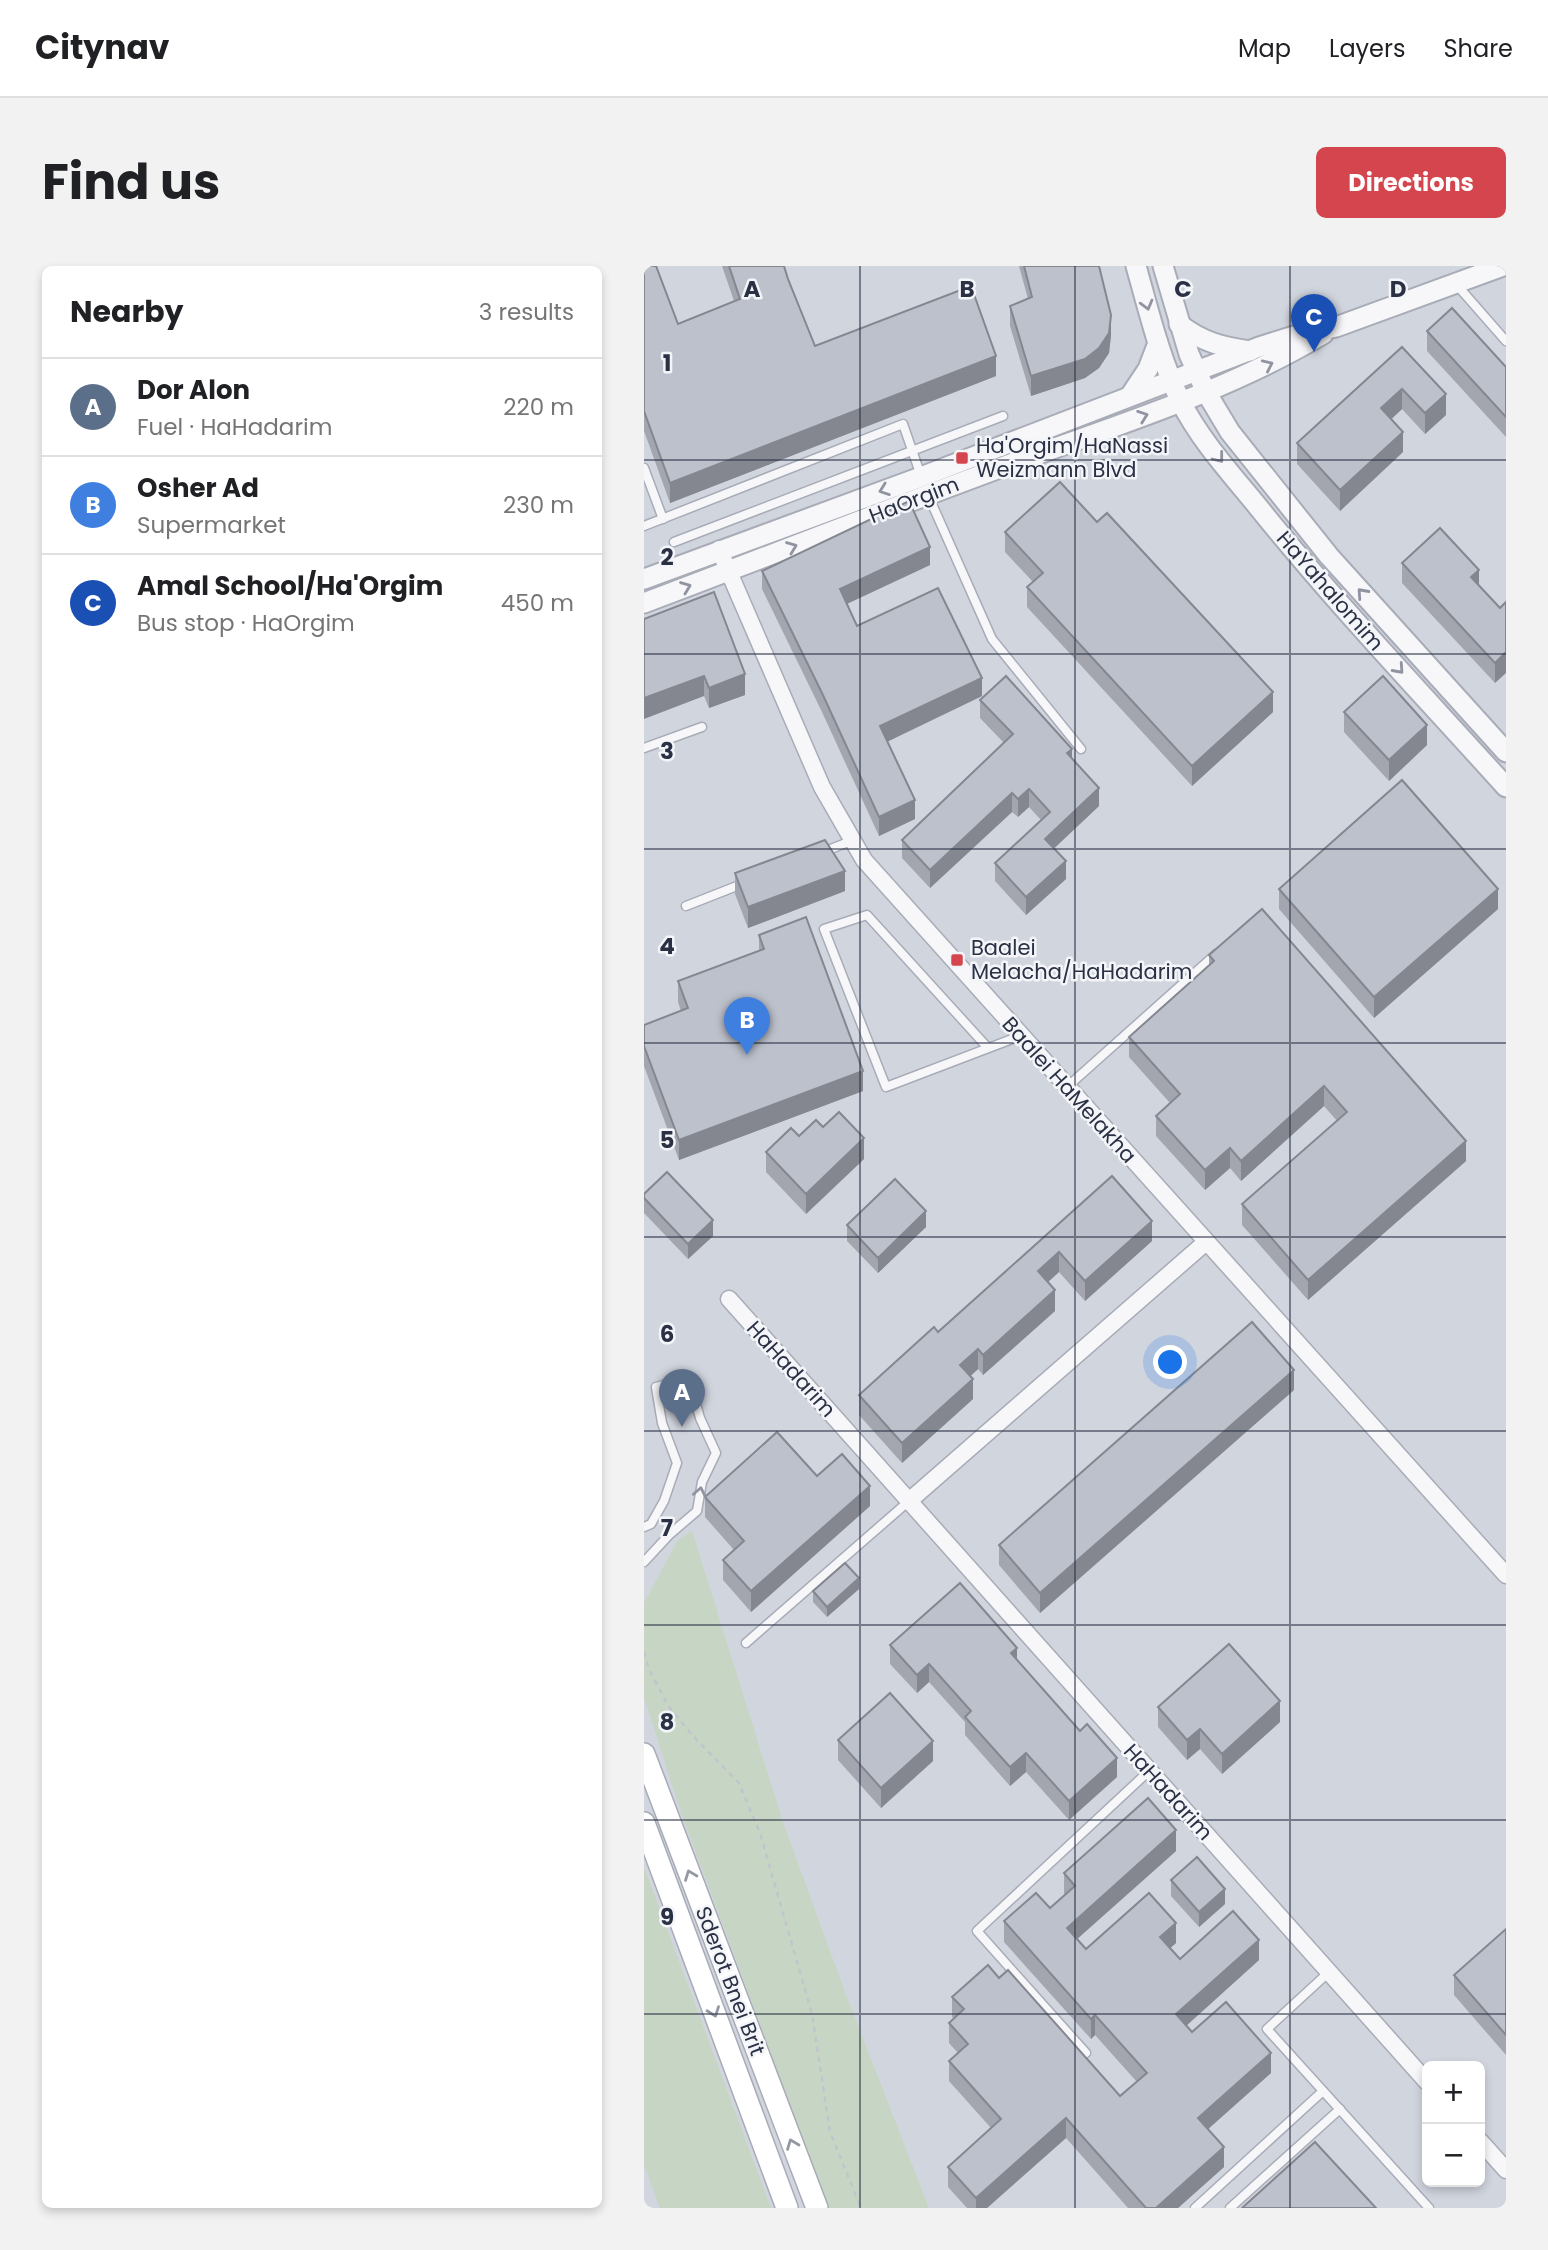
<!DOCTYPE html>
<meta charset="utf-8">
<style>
body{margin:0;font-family:Poppins,sans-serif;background:#f2f2f2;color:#202124}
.controls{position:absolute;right:21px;bottom:21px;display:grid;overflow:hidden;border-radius:10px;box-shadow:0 4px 10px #0003}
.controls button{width:63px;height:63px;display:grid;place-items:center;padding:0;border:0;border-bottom:2px solid #e0e0e0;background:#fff;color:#202124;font:35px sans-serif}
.you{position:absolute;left:527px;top:1097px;width:24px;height:24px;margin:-18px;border:5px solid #fff;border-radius:50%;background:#1a73e8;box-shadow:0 0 0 10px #1a73e833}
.badge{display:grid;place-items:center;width:46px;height:46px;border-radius:50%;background:#d4454d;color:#fff;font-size:23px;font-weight:700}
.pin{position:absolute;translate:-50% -58px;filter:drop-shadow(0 2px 4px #0008)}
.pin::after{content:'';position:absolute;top:37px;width:24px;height:21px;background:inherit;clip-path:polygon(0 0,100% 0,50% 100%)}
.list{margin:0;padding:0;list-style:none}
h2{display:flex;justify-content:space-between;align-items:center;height:91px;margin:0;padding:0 28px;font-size:30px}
h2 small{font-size:23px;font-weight:400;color:#757577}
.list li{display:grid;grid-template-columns:46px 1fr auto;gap:21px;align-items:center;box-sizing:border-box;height:98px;padding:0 28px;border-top:2px solid #e0e0e0}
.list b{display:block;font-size:26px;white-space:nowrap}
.list p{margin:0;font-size:23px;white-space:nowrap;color:#757577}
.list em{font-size:23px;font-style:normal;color:#757577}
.map{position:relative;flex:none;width:862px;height:1942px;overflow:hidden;border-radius:10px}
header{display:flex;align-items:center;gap:42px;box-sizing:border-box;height:98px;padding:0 35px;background:#fff;border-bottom:2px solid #e0e0e0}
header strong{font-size:33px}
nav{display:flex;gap:38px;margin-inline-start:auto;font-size:24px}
.intro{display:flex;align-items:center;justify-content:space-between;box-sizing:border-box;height:168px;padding:0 42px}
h1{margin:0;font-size:49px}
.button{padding:18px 32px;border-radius:10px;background:#d4454d;color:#fff;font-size:24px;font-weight:700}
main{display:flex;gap:42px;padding:0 42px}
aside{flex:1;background:#fff;border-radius:10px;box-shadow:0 4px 10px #0003}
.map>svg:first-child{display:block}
</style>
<header>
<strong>Citynav</strong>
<nav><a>Map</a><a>Layers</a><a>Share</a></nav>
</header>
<div class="intro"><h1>Find us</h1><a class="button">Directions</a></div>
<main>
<aside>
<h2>Nearby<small>3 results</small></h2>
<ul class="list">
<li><span class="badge" style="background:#5c6f8a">A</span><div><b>Dor Alon</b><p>Fuel · HaHadarim</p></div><em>220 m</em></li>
<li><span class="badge" style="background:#3f7fe0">B</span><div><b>Osher Ad</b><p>Supermarket</p></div><em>230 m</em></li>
<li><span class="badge" style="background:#1a4fb4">C</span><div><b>Amal School/Ha'Orgim</b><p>Bus stop · HaOrgim</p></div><em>450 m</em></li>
</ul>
</aside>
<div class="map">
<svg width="862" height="1942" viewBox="0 0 862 1942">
<rect width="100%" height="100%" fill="#e4e6ec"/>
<path fill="#d1d5de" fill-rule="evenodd" d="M0,0h862v1942h-862zM783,1800h53v116h-53z"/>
<g fill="#c7d6c4">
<polygon points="48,1265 139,1556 201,1726 285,1942 185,1942 36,1544 0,1431 0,1337 34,1274"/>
<polygon points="0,1601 127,1942 16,1942 0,1899"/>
</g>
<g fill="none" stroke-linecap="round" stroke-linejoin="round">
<g stroke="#a8acb7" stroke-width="11">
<g id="service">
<polyline points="812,18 862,75"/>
<polyline points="0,202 19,253"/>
<polyline points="284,229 348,373 437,483"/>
<polyline points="0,260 259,158 277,210"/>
<polyline points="30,276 359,150"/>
<polyline points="0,482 58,461"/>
<polyline points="179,586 207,575"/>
<polyline points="42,640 98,618"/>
<polyline points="344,782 223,649 180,663 242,821 376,770"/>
<polyline points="423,821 572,688"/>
<polyline points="0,1261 7,1258 20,1235 33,1197 18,1157 12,1121 45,1113 56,1152 72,1187 58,1216 53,1245 25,1269 0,1296"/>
<polyline points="102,1377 265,1235"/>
<polyline points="685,1706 623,1763 785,1942"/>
<polyline points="442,1787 333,1665 505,1505"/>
<polyline points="551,1942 679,1825"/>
<polyline points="586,1942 696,1843"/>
</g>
</g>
<g stroke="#a8acb7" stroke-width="19">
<g id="minor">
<polyline points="75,283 178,521 220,594 862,1309"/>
<polyline points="85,1033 783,1816"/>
<polyline points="265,1235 562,976"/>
<polyline points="836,1875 862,1904"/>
</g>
</g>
<g stroke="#a8acb7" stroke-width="23">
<g id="tertiary">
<path d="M492,0c13,46 24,93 45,136 20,40 54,76 82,111 77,95 161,183 243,274"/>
<polyline points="519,0 545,88 562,126 586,166 685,290 862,486"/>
<path d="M535,58c23,18 43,23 71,27"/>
<polyline points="486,130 504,103 514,77"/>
<polyline points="0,313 277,211 615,81 650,70 692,61 859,0"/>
<path d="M0,337c124,-47 247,-95 372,-141 104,-38 212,-71 307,-128"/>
</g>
</g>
<g stroke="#a8acb7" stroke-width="24">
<g id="secondary">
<polyline points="0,1488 173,1942"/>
<polyline points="0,1557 143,1942"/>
</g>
</g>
<polyline stroke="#c2c4cb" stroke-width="2.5" stroke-dasharray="5 5" stroke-linecap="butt" points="0,1386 5,1403 23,1438 49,1470 95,1517 116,1567 168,1748 186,1866 217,1942"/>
<use href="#service" stroke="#f7f7fa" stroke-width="8"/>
<use href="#minor" stroke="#f7f7fa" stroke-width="16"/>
<use href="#tertiary" stroke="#f7f7fa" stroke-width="19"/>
<use href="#secondary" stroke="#fff" stroke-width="21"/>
</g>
<g fill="#a3a6af">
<polygon points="0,0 34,58 90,35 78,0 140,0 144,13 171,80 352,110 26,237 0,165"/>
<polygon points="375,0 455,0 467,69 465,87 455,102 441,112 387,130 366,60 366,40 384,33"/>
<polygon points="783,65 862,101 862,171 783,85"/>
<polygon points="758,81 802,149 781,168 758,143 747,153 759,186 696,245 653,198 653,177"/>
<polygon points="361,266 629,446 548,520 383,341 383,321 389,316 361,286"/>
<polygon points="758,297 835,320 856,342 851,417 758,317"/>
<polygon points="286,299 203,338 213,360 338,430 243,476 271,553 235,570 178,446 118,323 118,305"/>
<polygon points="0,353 101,429 65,442 60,430"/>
<polygon points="336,434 428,492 455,540 410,582 422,613 382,649 351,615 351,597 397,554 385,541 374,551 368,546 286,622 258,592 258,574 360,477 336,452"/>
<polygon points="700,446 783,479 745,515 700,466"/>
<polygon points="91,607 201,625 104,662 91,628"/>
<polygon points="635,623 854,643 730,752 635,643"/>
<polygon points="115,669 219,825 35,894 0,800 0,759 37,745 34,736 34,715 115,685"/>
<polygon points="565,689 822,895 664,1034 598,959 598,938 693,855 680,840 597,915 586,902 561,924 512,870 512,850 526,837 485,791 485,771 565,699"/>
<polygon points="179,861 220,893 162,948 122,906 122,886 155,870"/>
<polygon points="468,910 508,975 441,1035 415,1006 404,1016 411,1045 339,1109 334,1103 326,1110 329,1133 258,1197 215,1149 215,1129 294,1066"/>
<polygon points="0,928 69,970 44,993 0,947"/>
<polygon points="203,959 282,961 234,1007 203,975"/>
<polygon points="650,1124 396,1347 355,1299 355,1279"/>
<polygon points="173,1210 226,1240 107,1346 79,1314 79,1294 90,1284 61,1251 61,1231"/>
<polygon points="215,1323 183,1351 169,1336 169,1325"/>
<polygon points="246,1379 373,1395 473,1511 425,1554 382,1506 366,1520 321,1469 321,1456 285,1416 273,1427 246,1398"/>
<polygon points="514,1441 636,1456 578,1508 556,1483 543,1494 514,1461"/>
<polygon points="194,1474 289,1495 237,1542 194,1494"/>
<polygon points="532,1585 433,1673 442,1683 532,1677 526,1682 536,1693 615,1694 542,1760 548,1766 627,1807 564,1863 580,1901 534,1942 484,1942 422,1872 343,1942 323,1942 304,1921 304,1901 347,1862 305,1815 305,1795 314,1787 305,1777 305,1757 310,1752 308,1751 308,1731 355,1712 476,1830 493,1816 451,1769 447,1773 360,1676 360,1655 406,1642 421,1629 420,1627 420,1607"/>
<polygon points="527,1614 581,1638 555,1661 527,1630"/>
<polygon points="862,1663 862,1789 810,1729 810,1709"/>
</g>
<g fill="#84878f">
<polygon points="467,49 467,69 465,87 455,102 441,112 387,130 387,110"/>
<polygon points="352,90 352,110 26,237 26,217"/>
<polygon points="758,123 758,143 737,163 737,142"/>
<polygon points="802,128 802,149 781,168 781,147"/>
<polygon points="759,166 759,186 696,245 696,224"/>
<polygon points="286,281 286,299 196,341 196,323"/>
<polygon points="835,304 835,324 827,311"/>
<polygon points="862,386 862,407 851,417 851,397"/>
<polygon points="101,408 101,429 65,442 65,422"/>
<polygon points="60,410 60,430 0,453 0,432"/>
<polygon points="338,412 338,430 236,479 236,460"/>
<polygon points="629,426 629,446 548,520 548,500"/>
<polygon points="783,459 783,479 745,515 745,494"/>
<polygon points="428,483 428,501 423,487"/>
<polygon points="455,522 455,540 401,591 401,573"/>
<polygon points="385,523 385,541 374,551 374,533"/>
<polygon points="368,527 368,546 286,622 286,604"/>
<polygon points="271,534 271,553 235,570 235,551"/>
<polygon points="422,595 422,613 382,649 382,631"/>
<polygon points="201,605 201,625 104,662 104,641"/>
<polygon points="854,623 854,643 730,752 730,731"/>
<polygon points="219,805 219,825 35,894 35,874"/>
<polygon points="680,820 680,840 597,915 597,895"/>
<polygon points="220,872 220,893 162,948 162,928"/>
<polygon points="822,875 822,895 664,1034 664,1014"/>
<polygon points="586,882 586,902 561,924 561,904"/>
<polygon points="282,945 282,961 234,1007 234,992"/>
<polygon points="69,954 69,970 44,993 44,978"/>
<polygon points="508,955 508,975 441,1035 441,1015"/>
<polygon points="415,986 415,1006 394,1025 394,1005"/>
<polygon points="411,1024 411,1045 339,1109 339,1089"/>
<polygon points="334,1083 334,1103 316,1120 316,1099"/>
<polygon points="650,1104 650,1124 396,1347 396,1327"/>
<polygon points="329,1113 329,1133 258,1197 258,1177"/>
<polygon points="226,1220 226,1240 107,1346 107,1325"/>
<polygon points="215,1312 215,1323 183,1351 183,1341"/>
<polygon points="373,1382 373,1400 367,1387"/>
<polygon points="285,1398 285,1416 273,1427 273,1409"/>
<polygon points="636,1435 636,1456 578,1508 578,1488"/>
<polygon points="556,1463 556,1483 543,1494 543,1474"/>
<polygon points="289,1475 289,1495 237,1542 237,1522"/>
<polygon points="382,1487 382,1506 366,1520 366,1501"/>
<polygon points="473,1492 473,1511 425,1554 425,1535"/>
<polygon points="532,1564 532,1585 423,1682 423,1662"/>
<polygon points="581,1623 581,1638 555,1661 555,1646"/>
<polygon points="532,1657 532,1677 516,1691 516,1671"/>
<polygon points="615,1674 615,1694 532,1769 532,1748"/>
<polygon points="451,1749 451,1769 447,1773 447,1753"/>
<polygon points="627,1787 627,1807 554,1872 554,1852"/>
<polygon points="422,1852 422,1872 343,1942 332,1942 332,1932"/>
<polygon points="580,1881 580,1901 534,1942 512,1942"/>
</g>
<g fill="#bdc1cc" stroke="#84878f" stroke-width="2">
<polygon points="0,0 12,0 34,58 96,33 85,0 140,0 144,13 171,80 327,20 352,90 26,217 0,145"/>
<polygon points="380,0 455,0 467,49 465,67 455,82 441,93 387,110 366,40 388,31"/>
<polygon points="808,42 862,101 862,151 783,65"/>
<polygon points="758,81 802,128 781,147 758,123 737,142 759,166 696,224 653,177"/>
<polygon points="416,216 453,256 463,247 629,426 548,500 383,321 399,307 361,266"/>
<polygon points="265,235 286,281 196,323 213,360 294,322 338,412 236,460 271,534 235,551 178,427 118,305"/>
<polygon points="796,262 835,304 827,311 856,342 862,336 862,386 851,397 758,297"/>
<polygon points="70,326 101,408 65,422 60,410 0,432 0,353"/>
<polygon points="362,410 428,483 423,487 455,522 401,573 422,595 382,631 351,597 406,546 385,523 374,533 368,527 286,604 258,574 369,468 336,434"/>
<polygon points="739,410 783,459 745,494 700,446"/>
<polygon points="758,514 854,623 730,731 635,623"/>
<polygon points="181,574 201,605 104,641 91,607"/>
<polygon points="618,643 822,875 664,1014 598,938 703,846 680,820 597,895 586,882 561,904 512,850 536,828 485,771 570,695 565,689"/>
<polygon points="162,651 219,805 35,874 0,780 0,759 44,742 34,715 120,683 115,669"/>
<polygon points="195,846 220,872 162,928 122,886 147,862 155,870 172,854 179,861"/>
<polygon points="23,906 69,954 44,978 0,932 0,928"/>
<polygon points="468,910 508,955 441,1015 415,986 394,1005 411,1024 339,1089 334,1083 316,1099 329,1113 258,1177 215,1129 290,1061 294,1066"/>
<polygon points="251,913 282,945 234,992 203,959"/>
<polygon points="608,1056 650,1104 396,1327 355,1279"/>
<polygon points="133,1166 173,1210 198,1188 226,1220 107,1325 79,1294 100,1275 61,1231"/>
<polygon points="201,1297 215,1312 183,1341 169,1325"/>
<polygon points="316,1317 373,1382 367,1387 436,1465 443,1458 473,1492 425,1535 382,1487 366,1501 321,1451 327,1445 285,1398 273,1409 246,1379"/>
<polygon points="585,1378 636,1435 578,1488 556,1463 543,1474 514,1441"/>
<polygon points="246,1427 289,1475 237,1522 194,1474"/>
<polygon points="504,1532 532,1564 423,1662 442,1683 505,1627 532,1657 516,1671 536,1693 589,1645 615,1674 532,1748 548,1766 582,1736 627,1787 554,1852 580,1881 512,1942 502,1942 422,1852 332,1932 304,1901 357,1853 305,1795 324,1778 305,1757 320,1743 308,1731 344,1699 355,1712 364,1704 476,1830 503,1807 451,1749 447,1753 360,1655 392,1627 406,1642 431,1620 420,1607"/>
<polygon points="553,1591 581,1623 555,1646 527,1614"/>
<polygon points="862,1663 862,1769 810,1709"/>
<polygon points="671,1876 732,1942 598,1942"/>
</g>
<defs><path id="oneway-chevron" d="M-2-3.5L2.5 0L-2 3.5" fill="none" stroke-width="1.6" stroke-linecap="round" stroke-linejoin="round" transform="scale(1.75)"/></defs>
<g stroke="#9094a0">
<use href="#oneway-chevron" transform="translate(503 39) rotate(75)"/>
<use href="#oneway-chevron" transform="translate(624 99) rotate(-25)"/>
<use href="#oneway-chevron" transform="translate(499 150) rotate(-20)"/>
<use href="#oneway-chevron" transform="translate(575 192) rotate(52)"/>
<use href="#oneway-chevron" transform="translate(240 224) rotate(160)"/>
<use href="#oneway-chevron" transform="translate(148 281) rotate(-21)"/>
<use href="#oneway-chevron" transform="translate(42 321) rotate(-21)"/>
<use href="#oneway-chevron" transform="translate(718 327) rotate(-132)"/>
<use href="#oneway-chevron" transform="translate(755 403) rotate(48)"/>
<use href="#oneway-chevron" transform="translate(56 1226) rotate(-79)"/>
</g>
<g stroke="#9498a2">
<use href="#oneway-chevron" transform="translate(46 1609) rotate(-111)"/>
<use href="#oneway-chevron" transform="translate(70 1746) rotate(70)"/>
<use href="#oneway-chevron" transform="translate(148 1878) rotate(-111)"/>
</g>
<path fill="none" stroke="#2a3145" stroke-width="2" stroke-opacity="0.55" d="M216,0v1942M431,0v1942M646,0v1942M0,194h862M0,388h862M0,583h862M0,777h862M0,971h862M0,1165h862M0,1359h862M0,1554h862M0,1748h862"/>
<g fill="#d4454d" stroke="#f4f5f9" stroke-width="2.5">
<rect x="311" y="185" width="14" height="14" rx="3.5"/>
<rect x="306" y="687" width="14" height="14" rx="3.5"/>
</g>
<g text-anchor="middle" stroke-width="5" stroke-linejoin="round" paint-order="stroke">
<g font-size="21" fill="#2a3145" stroke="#f4f5f9" text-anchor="start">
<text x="332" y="187">Ha'Orgim/HaNassi<tspan x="332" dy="24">Weizmann Blvd</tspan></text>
<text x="327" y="689">Baalei<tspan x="327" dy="24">Melacha/HaHadarim</tspan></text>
</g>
<g font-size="21" fill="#2a3145" stroke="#f4f5f9">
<text transform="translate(270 234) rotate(-21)" y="7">HaOrgim</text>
<text transform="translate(686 325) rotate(49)" y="7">HaYahalomim</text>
<text transform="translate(425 824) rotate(48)" y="7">Baalei HaMelakha</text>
<text transform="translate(147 1103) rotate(48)" y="7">HaHadarim</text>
<text transform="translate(524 1526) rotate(48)" y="7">HaHadarim</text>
<text transform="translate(86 1715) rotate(69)" y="7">Sderot Bnei Brit</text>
</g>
</g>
<g font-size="23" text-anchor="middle" font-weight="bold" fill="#2a3145" stroke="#f4f5f9" stroke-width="5" stroke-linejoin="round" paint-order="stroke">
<text x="108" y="31">A</text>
<text x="323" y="31">B</text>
<text x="539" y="31">C</text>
<text x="754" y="31">D</text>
<text x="23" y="105">1</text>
<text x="23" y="299">2</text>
<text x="23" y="493">3</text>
<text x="23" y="688">4</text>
<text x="23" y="882">5</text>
<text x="23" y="1076">6</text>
<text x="23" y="1270">7</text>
<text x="23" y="1464">8</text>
<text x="23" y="1659">9</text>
</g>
</svg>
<div class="controls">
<button>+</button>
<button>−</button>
</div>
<div class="you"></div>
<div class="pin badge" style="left:38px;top:1161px;background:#5c6f8a">A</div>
<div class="pin badge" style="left:103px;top:789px;background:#3f7fe0">B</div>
<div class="pin badge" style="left:670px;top:86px;background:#1a4fb4">C</div>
</div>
</main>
